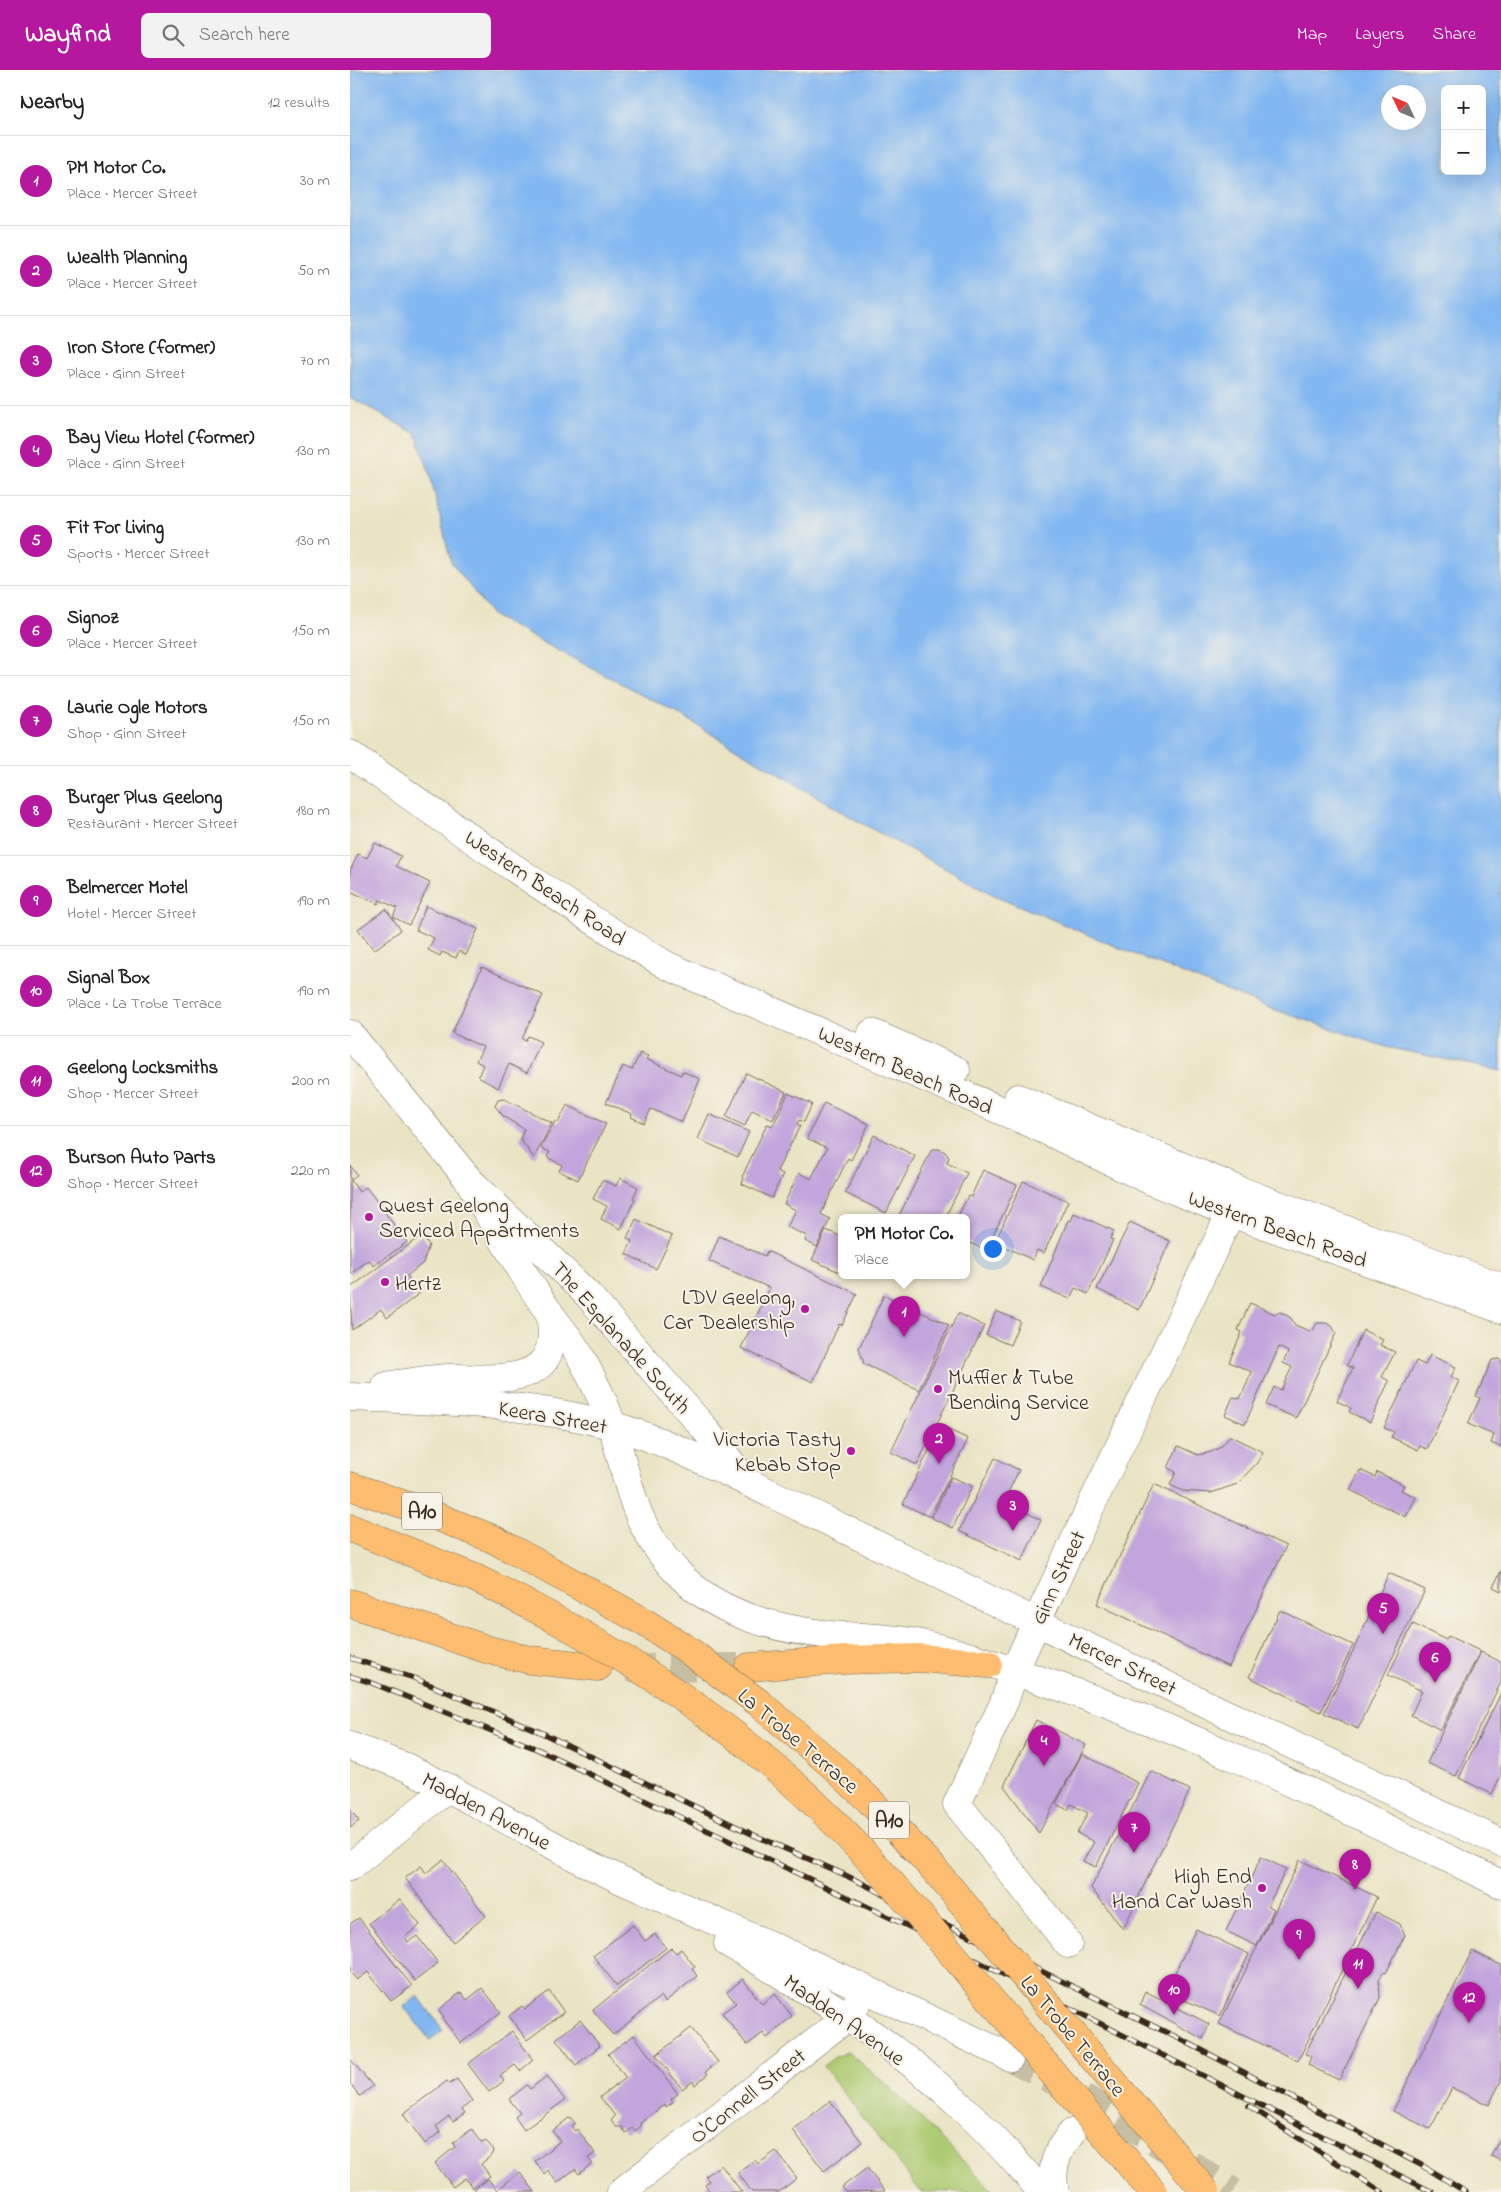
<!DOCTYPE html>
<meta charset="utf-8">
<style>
body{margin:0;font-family:"Indie Flower",sans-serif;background:#f2f2f2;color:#222}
.controls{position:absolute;right:15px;top:15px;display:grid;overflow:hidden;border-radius:8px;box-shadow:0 5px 20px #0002}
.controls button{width:45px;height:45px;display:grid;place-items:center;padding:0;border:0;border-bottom:1px solid #e0e0e0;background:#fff;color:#222;font:25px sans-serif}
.compass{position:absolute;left:1031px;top:15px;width:45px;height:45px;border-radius:50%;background:#fff;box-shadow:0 5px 20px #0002;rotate:314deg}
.you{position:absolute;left:642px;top:1178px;width:18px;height:18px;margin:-12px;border:4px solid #fff;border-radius:50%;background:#1a73e8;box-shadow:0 0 0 8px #1a73e833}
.badge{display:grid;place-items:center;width:32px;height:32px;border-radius:50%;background:#b5179e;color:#fff;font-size:16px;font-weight:700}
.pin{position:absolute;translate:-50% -41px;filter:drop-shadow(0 1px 2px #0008)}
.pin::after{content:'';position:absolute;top:26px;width:18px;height:15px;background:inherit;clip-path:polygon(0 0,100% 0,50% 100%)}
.popup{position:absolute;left:488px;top:1144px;width:132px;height:65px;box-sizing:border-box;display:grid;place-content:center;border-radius:8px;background:#fff;filter:drop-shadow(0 1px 4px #0005);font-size:16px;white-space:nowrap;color:#767676}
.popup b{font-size:19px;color:#222}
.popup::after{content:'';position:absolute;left:50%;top:100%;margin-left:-10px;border:10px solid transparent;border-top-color:#fff}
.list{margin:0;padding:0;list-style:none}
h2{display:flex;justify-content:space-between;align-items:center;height:65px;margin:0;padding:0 20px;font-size:21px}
h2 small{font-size:16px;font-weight:400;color:#767676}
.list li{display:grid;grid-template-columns:32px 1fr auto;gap:15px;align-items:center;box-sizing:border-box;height:90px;padding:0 20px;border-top:1px solid #e0e0e0}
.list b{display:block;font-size:19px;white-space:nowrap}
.list p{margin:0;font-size:16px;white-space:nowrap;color:#767676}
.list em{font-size:16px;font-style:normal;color:#767676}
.icon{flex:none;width:28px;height:28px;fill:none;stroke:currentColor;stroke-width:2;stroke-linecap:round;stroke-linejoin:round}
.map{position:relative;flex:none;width:1151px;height:2122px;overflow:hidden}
header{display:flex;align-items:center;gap:30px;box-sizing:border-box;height:70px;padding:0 25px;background:#b5179e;color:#fff}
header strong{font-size:24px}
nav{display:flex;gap:28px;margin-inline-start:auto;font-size:18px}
.search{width:350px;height:45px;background:#f2f2f2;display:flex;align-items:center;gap:12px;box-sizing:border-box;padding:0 18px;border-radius:8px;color:#767676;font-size:19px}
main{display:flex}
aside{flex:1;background:#fff}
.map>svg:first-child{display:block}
</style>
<header>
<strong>Wayfind</strong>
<div class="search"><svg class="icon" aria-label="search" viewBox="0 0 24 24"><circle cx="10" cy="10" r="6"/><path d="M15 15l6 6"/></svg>Search here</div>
<nav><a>Map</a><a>Layers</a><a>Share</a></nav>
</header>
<main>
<aside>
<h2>Nearby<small>12 results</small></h2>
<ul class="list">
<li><span class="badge">1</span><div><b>PM Motor Co.</b><p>Place · Mercer Street</p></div><em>30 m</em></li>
<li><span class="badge">2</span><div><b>Wealth Planning</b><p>Place · Mercer Street</p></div><em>50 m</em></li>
<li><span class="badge">3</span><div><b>Iron Store (former)</b><p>Place · Ginn Street</p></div><em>70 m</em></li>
<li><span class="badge">4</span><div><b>Bay View Hotel (former)</b><p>Place · Ginn Street</p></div><em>130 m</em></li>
<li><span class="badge">5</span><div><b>Fit For Living</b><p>Sports · Mercer Street</p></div><em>130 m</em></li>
<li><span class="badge">6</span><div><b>Signoz</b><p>Place · Mercer Street</p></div><em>150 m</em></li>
<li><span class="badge">7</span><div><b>Laurie Ogle Motors</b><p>Shop · Ginn Street</p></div><em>150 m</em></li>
<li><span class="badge">8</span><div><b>Burger Plus Geelong</b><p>Restaurant · Mercer Street</p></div><em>180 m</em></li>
<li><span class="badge">9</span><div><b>Belmercer Motel</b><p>Hotel · Mercer Street</p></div><em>190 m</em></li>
<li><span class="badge">10</span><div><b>Signal Box</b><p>Place · La Trobe Terrace</p></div><em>190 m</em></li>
<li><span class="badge">11</span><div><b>Geelong Locksmiths</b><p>Shop · Mercer Street</p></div><em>200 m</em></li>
<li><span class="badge">12</span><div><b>Burson Auto Parts</b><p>Shop · Mercer Street</p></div><em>220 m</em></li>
</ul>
</aside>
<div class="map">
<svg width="1151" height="2122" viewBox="0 0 1151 2122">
<rect width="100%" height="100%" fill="#f7f3e8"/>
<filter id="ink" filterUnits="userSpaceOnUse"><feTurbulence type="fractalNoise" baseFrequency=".02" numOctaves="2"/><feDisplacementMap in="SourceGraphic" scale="10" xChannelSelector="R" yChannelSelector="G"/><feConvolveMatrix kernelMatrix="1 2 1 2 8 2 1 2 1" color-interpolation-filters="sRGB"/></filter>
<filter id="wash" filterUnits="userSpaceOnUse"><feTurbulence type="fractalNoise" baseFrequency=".0096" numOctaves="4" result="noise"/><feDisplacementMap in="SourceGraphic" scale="20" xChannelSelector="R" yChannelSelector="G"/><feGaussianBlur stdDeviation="1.12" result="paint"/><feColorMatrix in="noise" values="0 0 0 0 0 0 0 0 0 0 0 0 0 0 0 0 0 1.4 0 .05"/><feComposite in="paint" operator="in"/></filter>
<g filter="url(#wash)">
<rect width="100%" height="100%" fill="#eae4c5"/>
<polygon fill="#acca71" stroke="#747a48" points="497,1982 538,2015 644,2122 571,2122 473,1996 485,1987"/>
<g fill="#82b7f1" stroke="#5e7088" fill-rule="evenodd">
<path d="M0,0h1151v1001l-115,-24 -122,-41 -123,-49 -147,-62 -133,-72 -184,-110 -184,-97 -42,-54 -22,-91 -13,-37 -66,-37zM1095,19h37v82h-37zM1038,22h30v30h-30z"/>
<polygon points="68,1926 93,1960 80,1970 54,1937"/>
</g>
<g id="blocks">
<g fill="#c2a5dc">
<polygon points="25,773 51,786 46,796 80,813 59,855 43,847 47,838 30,830 28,834 0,821 0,801 8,784 17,788"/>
<polygon points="76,836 128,859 116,885 109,881 106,888 92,882 90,886 78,880 84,868 66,860"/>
<polygon points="36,839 51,860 24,880 8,859"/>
<polygon points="132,897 193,925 172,969 175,971 178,966 191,972 177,1003 159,994 148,1018 128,1007 133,995 126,991 133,977 102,963"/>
<polygon points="290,983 298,986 296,989 331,1005 332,1001 350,1009 332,1052 301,1039 294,1053 281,1047 282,1044 256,1033 273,996 282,1000"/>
<polygon points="396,1003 436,1022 423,1050 402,1040 395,1056 376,1047"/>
<polygon points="438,1023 462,1034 454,1052 449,1050 447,1054 450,1056 427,1101 433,1104 422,1128 392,1114 394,1108 392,1107 417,1054 423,1056"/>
<polygon points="154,1029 202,1053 184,1088 170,1069 174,1059 154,1047 145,1036 148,1030"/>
<polygon points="474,1033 519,1054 501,1090 498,1088 471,1144 480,1149 467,1177 455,1171 457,1166 437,1157 446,1140 434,1134 449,1103 461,1109 477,1078 457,1068"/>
<polygon points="217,1035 256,1054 228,1110 209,1101 212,1095 197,1087 200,1082 191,1078 205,1051 208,1053"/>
<polygon points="359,1044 399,1062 388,1087 348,1069"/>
<polygon points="524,1065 565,1086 536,1143 495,1123"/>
<polygon points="582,1079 589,1079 595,1082 599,1087 597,1093 617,1103 595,1148 548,1148"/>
<polygon points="0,1095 7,1105 1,1110 9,1122 16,1117 57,1172 24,1196 19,1190 0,1204"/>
<polygon points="633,1100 667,1115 636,1180 616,1171 616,1148 607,1148 618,1126 621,1127"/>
<polygon points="270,1108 288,1117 283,1128 285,1129 271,1159 251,1149 257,1136 243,1129 252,1110 266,1116"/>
<polygon points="673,1111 718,1131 694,1183 687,1180 683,1190 645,1172"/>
<polygon points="724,1143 764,1161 760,1169 763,1170 738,1224 725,1218 720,1229 691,1217 718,1150 721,1151"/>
<polygon points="286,1149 322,1166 306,1199 276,1184 282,1171 277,1168"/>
<polygon points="780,1152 820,1171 789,1240 747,1219"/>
<polygon points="476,1160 492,1167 492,1203 462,1190"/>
<polygon points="72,1165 79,1175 73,1193 57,1206 70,1223 37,1248 31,1239 2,1260 0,1218"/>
<polygon points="369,1166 415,1186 417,1181 507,1224 492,1255 489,1254 463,1312 391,1278 420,1218 359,1191"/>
<polygon points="534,1225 599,1255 569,1320 514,1294 509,1278"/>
<polygon points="900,1233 925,1244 930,1242 936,1245 941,1248 945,1255 962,1262 967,1253 976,1253 982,1256 986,1263 946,1348 916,1335 924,1317 931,1320 942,1297 933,1293 938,1282 929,1277 895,1354 875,1345 883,1327 890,1329 902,1302 879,1292 892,1262 888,1260"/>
<polygon points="646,1241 670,1251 660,1275 636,1265"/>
<polygon points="608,1243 634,1256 567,1395 541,1382"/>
<polygon points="1013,1260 1033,1270 1030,1275 1045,1282 1032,1307 1039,1311 1020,1352 999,1342 1001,1338 987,1331 1003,1298 997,1295"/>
<polygon points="1080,1285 1106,1297 1101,1307 1109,1311 1077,1379 1070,1376 1068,1380 1041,1367 1044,1362 1034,1358 1066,1291 1075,1295"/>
<polygon points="1148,1289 1151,1290 1151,1377 1141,1373 1144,1365 1118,1354 1130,1328 1126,1326 1142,1290"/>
<polygon points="591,1356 618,1369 580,1447 553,1434"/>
<polygon points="880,1366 913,1382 907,1393 887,1414 861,1423 833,1421 820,1415 826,1402 818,1398 828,1376 848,1385 861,1382 871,1377"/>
<polygon points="645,1388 669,1400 654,1431 691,1450 672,1491 609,1461"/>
<polygon points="1010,1400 1025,1407 1027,1402 1054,1415 1051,1420 1066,1427 1056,1447 1000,1420"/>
<polygon points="601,1407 622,1416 603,1458 582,1448"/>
<polygon points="804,1414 936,1476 879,1597 747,1534"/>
<polygon points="1151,1501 1151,1521 1143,1517"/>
<polygon points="1039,1503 1075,1520 1008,1659 974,1643"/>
<polygon points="930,1540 1003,1575 971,1642 899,1607"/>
<polygon points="1063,1554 1096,1570 1098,1566 1130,1581 1091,1660 1061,1645 1072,1621 1038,1605"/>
<polygon points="1131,1582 1151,1592 1151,1612 1106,1706 1077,1693"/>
<polygon points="1151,1623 1151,1705 1142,1724 1109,1708"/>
<polygon points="686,1650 736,1675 689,1763 654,1716"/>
<polygon points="732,1684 788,1713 746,1797 733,1791 744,1772 727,1763 738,1743 721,1734 718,1740 706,1734"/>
<polygon points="801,1701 840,1720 773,1859 741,1818"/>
<polygon points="0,1739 9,1751 0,1758"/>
<polygon points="911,1787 936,1799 918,1836 924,1839 907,1876 876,1861"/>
<polygon points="93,1790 136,1846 103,1872 55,1808 71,1796 76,1803"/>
<polygon points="950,1790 1027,1827 948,1991 869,1954"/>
<polygon points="50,1829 70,1855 55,1867 58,1872 67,1866 88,1893 65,1911 19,1853"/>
<polygon points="1026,1842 1050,1854 1055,1865 1036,1903 1033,1902 1029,1910 1030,1928 989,2010 958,1995 961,1986 955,1984"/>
<polygon points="9,1848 62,1916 41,1931 18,1902 7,1910 0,1902 0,1854"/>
<polygon points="283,1855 295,1871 305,1864 316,1878 267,1916 243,1886"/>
<polygon points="846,1859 899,1884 870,1946 828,1927 819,1915"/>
<polygon points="321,1878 326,1883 331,1879 345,1897 342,1899 347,1906 315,1932 311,1926 263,1965 243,1940"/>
<polygon points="1122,1881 1151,1895 1151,2011 1139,2035 1102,2018 1080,2059 1043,2041"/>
<polygon points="393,1909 412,1934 425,1924 442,1946 417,1968 413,1963 397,1975 372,1943 386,1933 377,1922"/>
<polygon points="132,1918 151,1942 111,1973 92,1948 94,1947 89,1940 111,1922 117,1930"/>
<polygon points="199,1921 214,1942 177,1970 159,1946 172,1936 175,1939"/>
<polygon points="795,1921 859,1954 853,1969 790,1935"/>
<polygon points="230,1950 250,1976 226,1995 206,1969"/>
<polygon points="341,1958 368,1992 356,2001 358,2004 345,2015 343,2011 332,2019 306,1985"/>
<polygon points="162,1961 183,1990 170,2001 165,1995 150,2006 154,2011 139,2022 118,1994"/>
<polygon points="284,1965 328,2024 321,2029 323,2032 316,2037 315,2034 290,2053 292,2055 285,2061 283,2058 276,2063 272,2057 266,2057 261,2051 265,2046 250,2027 276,2008 258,1984"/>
<polygon points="0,1989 23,2016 10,2026 0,2014"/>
<polygon points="197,2006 215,2030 174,2060 165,2047 170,2043 159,2029 177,2015 180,2019"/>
<polygon points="107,2009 122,2031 112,2039 115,2043 103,2051 99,2046 86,2056 90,2062 75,2074 53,2044 97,2011 100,2014"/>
<polygon points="480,2031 512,2072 474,2101 443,2060"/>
<polygon points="220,2047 225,2053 221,2056 225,2061 227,2059 245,2083 238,2088 242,2093 229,2104 225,2099 207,2113 198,2100 194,2104 185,2091 210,2071 202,2061"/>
<polygon points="122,2059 132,2073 136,2071 144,2080 143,2084 131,2094 140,2106 123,2118 115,2108 103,2117 85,2093 105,2077 103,2073"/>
<polygon points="1151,2066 1151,2091 1141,2086"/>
<polygon points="426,2081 447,2108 429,2122 402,2122 388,2103 405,2090 408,2094"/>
<polygon points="371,2095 392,2122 360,2122 355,2115 360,2111 356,2106"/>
<polygon points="517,2098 535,2121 496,2122 492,2117"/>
<polygon points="170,2102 185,2122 125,2122 124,2120 138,2109 147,2120"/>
</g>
</g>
</g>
<g filter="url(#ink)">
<use href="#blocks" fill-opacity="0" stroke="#786b58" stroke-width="1"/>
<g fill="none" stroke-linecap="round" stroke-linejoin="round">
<polyline stroke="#c7bfa4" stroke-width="28" stroke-dasharray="28 14" stroke-linecap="butt" points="660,1987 760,2042 883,2122"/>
<polyline stroke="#c7bfa4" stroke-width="28" stroke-dasharray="28 14" stroke-linecap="butt" points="276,1598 399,1597"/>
<g stroke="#786b58" stroke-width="29">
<g id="minor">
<path d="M0,684c105,73 208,148 318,212l362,157 121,58 80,32 270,96"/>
<polyline points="522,963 606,1000"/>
<polyline points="0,964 118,1109 238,1225 354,1358 393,1408"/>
<polyline points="668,1028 891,1121 1151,1217"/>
<path d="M118,1109c26,45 51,90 80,132 12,17 26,32 35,50 11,21 23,44 30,67 17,60 22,104 70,150 40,38 94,51 148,57 26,2 54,2 80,7 44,8 87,24 129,38 159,54 310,131 461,204"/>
<path d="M36,1316c21,-3 41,-7 62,-8 33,-1 96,10 103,-35 2,-11 1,-20 -2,-31"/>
<path d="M0,1327c87,4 175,5 260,28 57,15 111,45 164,70l446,216 281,132"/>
<polyline points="0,1676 56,1697 98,1718 234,1792 271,1810 440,1884 660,1987"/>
<polyline points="0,1797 98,1718"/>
<path d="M378,1873c82,48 164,98 233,163 29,27 56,57 81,86"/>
<path d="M718,1874l-111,-140 48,-104 9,-28c71,-160 151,-316 224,-475"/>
<polyline points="271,2122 490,1953 498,1947 507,1933"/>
<path d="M705,2122c-5,-23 1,-42 17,-59"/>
</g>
</g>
<g stroke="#786b58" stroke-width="29">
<g id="highway">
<polyline points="0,1416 73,1441 143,1469"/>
<polyline points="0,1458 125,1508"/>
<polyline points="0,1533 139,1580 180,1590 248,1597"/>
<polyline points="399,1597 495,1590 569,1588 638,1594"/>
</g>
</g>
<use href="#minor" stroke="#fff" stroke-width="28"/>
<use href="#highway" stroke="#fcbd6f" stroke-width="28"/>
<g stroke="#3b2a1e" stroke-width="5.5">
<g id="rail">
<polyline points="0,1588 64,1608 188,1661 404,1765 493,1804 838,1973 1071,2095 1116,2122"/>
<polyline points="0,1606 22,1613 187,1679 564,1859 1082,2122"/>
<polyline points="899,2036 1032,2122"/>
</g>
</g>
<use href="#rail" stroke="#f7f3e8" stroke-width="4" stroke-dasharray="11" stroke-linecap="butt"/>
<g stroke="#786b58" stroke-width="29" stroke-linecap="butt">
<g id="highway-bridge">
<polyline points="143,1469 289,1549 335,1578 409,1633 482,1695 519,1730 583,1798 856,2122"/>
<path d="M125,1508c106,51 208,112 298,188 76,64 139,140 203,216 59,70 118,140 177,210"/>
</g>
</g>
<use href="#highway-bridge" stroke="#fcbd6f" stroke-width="28"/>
</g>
</g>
<g fill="#b5179e" stroke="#f7f3e8" stroke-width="2">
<circle cx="19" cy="1147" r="5"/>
<circle cx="35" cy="1212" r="5"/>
<circle cx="455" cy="1239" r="5"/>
<circle cx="588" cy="1319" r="5"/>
<circle cx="501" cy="1381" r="5"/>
<circle cx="912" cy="1818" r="5"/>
</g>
<g text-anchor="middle" stroke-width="4" stroke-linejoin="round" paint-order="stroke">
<g fill="#f7f3e8" stroke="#73665b" stroke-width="1">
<rect x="52" y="1422.5" width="40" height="37" rx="4"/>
<rect x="519" y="1731.5" width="40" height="37" rx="4"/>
</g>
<g font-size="21" font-weight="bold" fill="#3b2a1e">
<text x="72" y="1448">A10</text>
<text x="539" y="1757">A10</text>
</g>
<g font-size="22" fill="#3b2a1e" stroke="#f7f3e8">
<text transform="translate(196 817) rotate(34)" y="8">Western Beach Road</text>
<text transform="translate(556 999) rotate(24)" y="8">Western Beach Road</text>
<text transform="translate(928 1158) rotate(20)" y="8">Western Beach Road</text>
<text transform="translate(272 1267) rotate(48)" y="8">The Esplanade South</text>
<text transform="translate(203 1346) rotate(10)" y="8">Keera Street</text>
<text transform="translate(707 1507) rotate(-65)" y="8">Ginn Street</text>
<text transform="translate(773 1593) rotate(26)" y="8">Mercer Street</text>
<text transform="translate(449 1670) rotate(40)" y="8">La Trobe Terrace</text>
<text transform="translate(137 1740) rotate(28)" y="8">Madden Avenue</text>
<text transform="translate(495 1949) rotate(35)" y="8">Madden Avenue</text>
<text transform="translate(724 1965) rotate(50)" y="8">La Trobe Terrace</text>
<text transform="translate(397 2025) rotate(-38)" y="8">O'Connell Street</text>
</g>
<g font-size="22" fill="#3b2a1e" stroke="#f7f3e8" text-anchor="start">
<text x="29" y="1142">Quest Geelong<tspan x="29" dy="25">Serviced Appartments</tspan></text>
<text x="45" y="1220">Hertz</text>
<text x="445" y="1234" text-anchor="end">LDV Geelong,<tspan x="445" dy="25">Car Dealership</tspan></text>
<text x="598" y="1314">Muffler &amp; Tube<tspan x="598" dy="25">Bending Service</tspan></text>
<text x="491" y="1376" text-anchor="end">Victoria Tasty<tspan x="491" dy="25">Kebab Stop</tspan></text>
<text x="902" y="1813" text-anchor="end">High End<tspan x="902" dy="25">Hand Car Wash</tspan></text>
</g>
</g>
</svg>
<div class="controls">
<button>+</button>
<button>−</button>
</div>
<svg class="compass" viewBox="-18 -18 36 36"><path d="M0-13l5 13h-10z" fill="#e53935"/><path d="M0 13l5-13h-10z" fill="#767676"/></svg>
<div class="you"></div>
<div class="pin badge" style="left:554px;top:1267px">1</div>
<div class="popup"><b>PM Motor Co.</b>Place</div>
<div class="pin badge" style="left:589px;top:1394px">2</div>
<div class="pin badge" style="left:663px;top:1461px">3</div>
<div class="pin badge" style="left:694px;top:1696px">4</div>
<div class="pin badge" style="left:1033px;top:1564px">5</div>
<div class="pin badge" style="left:1085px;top:1613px">6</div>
<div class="pin badge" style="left:784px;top:1783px">7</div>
<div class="pin badge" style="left:1005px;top:1820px">8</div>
<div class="pin badge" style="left:949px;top:1890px">9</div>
<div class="pin badge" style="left:824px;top:1945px">10</div>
<div class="pin badge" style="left:1008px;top:1919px">11</div>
<div class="pin badge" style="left:1119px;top:1953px">12</div>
</div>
</main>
